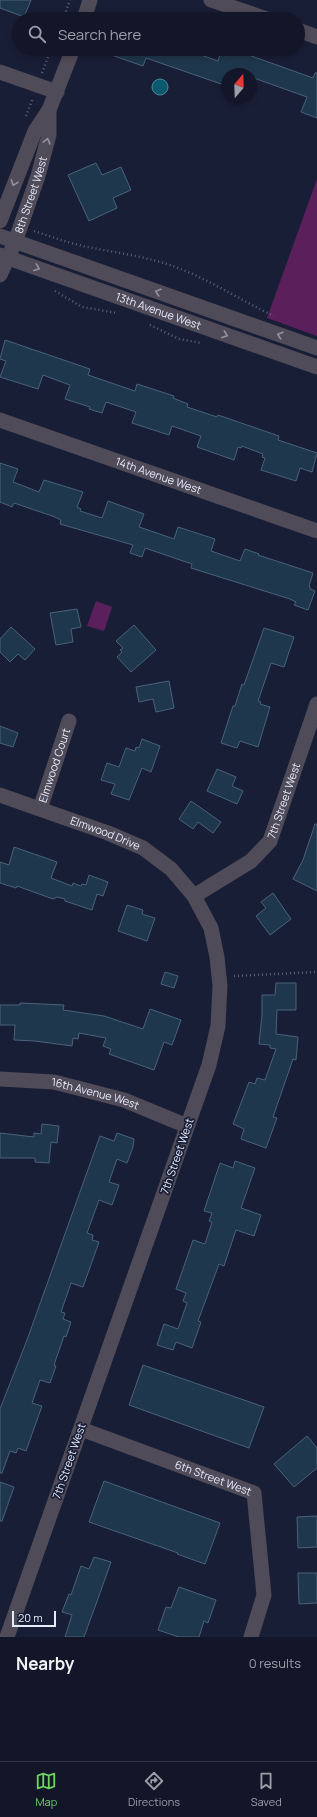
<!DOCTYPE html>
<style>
body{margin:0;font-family:Manrope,sans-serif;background:#202335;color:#f1f3f6}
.compass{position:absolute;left:221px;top:68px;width:36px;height:36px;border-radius:50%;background:#131629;box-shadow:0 2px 6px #0003;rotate:19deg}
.scale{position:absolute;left:12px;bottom:10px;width:44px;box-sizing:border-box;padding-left:4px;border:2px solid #e6ebfc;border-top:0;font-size:11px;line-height:14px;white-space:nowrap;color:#e6ebfc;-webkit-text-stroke:3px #191e37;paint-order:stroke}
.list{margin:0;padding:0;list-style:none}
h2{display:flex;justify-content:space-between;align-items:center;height:52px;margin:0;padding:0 16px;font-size:17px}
h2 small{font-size:13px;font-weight:400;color:#9d9fa8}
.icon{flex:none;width:22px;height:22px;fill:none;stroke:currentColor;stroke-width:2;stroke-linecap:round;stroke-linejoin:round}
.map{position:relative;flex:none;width:317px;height:1637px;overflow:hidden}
.search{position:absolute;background:#131629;box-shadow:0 2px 6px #0003;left:12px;right:12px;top:12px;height:44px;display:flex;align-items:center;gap:10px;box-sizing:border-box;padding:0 14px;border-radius:22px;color:#9d9fa8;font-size:15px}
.sheet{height:124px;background:#131629}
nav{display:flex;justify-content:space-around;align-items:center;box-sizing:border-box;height:56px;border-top:1px solid #323546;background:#131629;font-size:11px;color:#9d9fa8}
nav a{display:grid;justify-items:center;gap:2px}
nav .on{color:#6ed361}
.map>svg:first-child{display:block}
</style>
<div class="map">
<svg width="317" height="1637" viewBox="0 0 317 1637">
<rect width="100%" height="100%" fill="#191e37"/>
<g fill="#5b205c">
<polygon points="317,179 317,336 267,318"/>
<polygon points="96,601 112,607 104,631 87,626"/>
</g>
<circle fill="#0b596d" stroke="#4d8598" cx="160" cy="87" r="8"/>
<g fill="#1f374c" stroke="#49627a">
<polygon points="0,0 31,0 24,17 0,8"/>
<polygon points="100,49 184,49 218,61 220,54 225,56 228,49 232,49 313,78 315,73 317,73 317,118 301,112 307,97 251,77 251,74 227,74 227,86 146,58 143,66 100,51"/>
<polygon points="96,163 102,175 121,167 131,190 113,198 117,208 89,221 68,175"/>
<polygon points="5,340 90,369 88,375 135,391 137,384 174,396 173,398 188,404 187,407 217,417 218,415 279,436 278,440 317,453 312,472 300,468 296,481 261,470 265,458 262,457 263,454 242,446 241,448 238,447 234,460 197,447 201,436 172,426 169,435 132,423 136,412 106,402 102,413 89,409 90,407 65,399 70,385 43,375 38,389 0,377 6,361 0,359"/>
<polygon points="0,463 18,469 13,482 39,492 44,480 83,492 77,507 81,509 80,511 102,518 108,501 144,514 139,527 151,531 174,539 178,527 215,539 211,551 240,561 245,549 259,554 258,555 313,573 309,586 310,587 310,589 315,591 308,610 294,605 296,602 290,599 191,568 192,564 145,548 142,557 130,553 133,545 60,524 61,520 55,517 14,503 12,507 0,502"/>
<polygon points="77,609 81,627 71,629 73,642 56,645 50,613"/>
<polygon points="134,625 156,650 131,672 117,657 122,652 120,650 123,648 116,641"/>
<polygon points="11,627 35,649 25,660 18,654 10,662 0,652 0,639"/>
<polygon points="264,628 294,637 284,667 271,663 258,701 261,702 260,704 270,707 258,747 240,741 237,748 221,743 233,706 235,706 242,684 244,685"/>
<polygon points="169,681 174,708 156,712 153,699 139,702 136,687"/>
<polygon points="0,726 18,733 13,747 0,743"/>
<polygon points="142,739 160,746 151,772 142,768 129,800 111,794 115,784 101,780 107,763 119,767 126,748 135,751 136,747 139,748"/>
<polygon points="217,769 236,777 232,786 243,791 237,804 207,791"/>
<polygon points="191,801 221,822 213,833 198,822 193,829 179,819"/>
<polygon points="315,824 317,824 317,891 293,879 303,860"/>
<polygon points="14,847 57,862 51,878 72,886 73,883 81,886 82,884 86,885 89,875 108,882 103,896 97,894 92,910 65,901 65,899 57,897 53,899 17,886 16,888 0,883 0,862 9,865"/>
<polygon points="273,893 291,919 270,935 256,916 266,908 261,902"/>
<polygon points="127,905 143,910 142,914 155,918 147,941 118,931"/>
<polygon points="165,972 178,976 174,988 161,984"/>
<polygon points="276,983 296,983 296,1010 277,1010 276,1034 298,1037 296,1060 293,1059 273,1117 277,1118 266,1148 241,1139 244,1129 233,1124 249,1082 255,1084 257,1078 265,1080 276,1049 270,1048 270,1045 259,1044 262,1015 262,995 275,995"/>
<polygon points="20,1003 64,1005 63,1010 104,1016 143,1029 150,1009 181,1020 172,1045 164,1042 154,1070 109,1054 111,1049 103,1046 106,1038 79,1033 78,1039 73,1038 72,1046 35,1041 14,1040 15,1025 0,1025 0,1005 20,1005"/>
<polygon points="42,1124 59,1126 57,1143 51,1142 49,1163 35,1162 35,1158 0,1158 0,1133 34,1137 34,1133 41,1134"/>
<polygon points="117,1133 134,1139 133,1147 127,1163 117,1159 109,1182 119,1185 112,1205 99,1200 87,1233 93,1235 92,1240 99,1242 83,1287 71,1283 61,1312 65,1313 63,1319 71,1322 66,1337 64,1336 54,1365 56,1366 50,1383 40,1380 32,1403 42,1406 26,1451 18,1448 16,1453 10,1451 2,1473 0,1473 0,1409 27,1340 100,1136 114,1141"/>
<polygon points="235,1161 255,1168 241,1208 261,1215 254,1236 236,1230 224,1266 219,1264 198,1321 201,1322 192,1348 176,1342 173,1350 157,1345 164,1324 178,1329 187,1303 183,1301 186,1293 176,1289 193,1240 205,1244 212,1222 209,1221 212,1213 204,1211 220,1163 233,1168"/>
<polygon points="143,1365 264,1407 249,1448 129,1405"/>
<polygon points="307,1436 317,1448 317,1468 294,1487 274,1464"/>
<polygon points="104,1481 220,1523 205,1564 177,1554 178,1553 89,1522"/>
<polygon points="0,1482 14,1487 2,1521 0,1521"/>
<polygon points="317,1516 317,1547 298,1548 297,1517"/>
<polygon points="94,1557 111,1562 100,1593 84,1637 65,1637 72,1615 62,1612 69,1594 71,1595 81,1566 89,1569"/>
<polygon points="298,1573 317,1573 317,1603 299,1604"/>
<polygon points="179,1587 216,1600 208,1623 204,1621 199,1637 179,1637 158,1630 166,1607 171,1608"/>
</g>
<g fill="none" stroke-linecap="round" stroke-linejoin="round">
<g stroke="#5c6177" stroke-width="2.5" stroke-dasharray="1 3" stroke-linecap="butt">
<polyline points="63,19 70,0"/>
<polyline points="42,73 51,49"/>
<polyline points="26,116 33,98"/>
<path d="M34,231c18,6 35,12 53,16 27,5 54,9 80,17 37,12 71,35 107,52"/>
<polyline points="55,291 82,307 117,313"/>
<polyline points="150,325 179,339 201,343"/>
<polyline points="234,976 317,972"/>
</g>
<g stroke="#504b58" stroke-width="15">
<polyline points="211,0 267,19"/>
<polyline points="84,19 90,0"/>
<polyline points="298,30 317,37"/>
<polyline points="0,72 57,92"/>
<polyline points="0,221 35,131 49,110 73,49"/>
<polyline points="0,236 317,348"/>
<path id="s1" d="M0,255l317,112"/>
<path id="s2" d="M0,275l15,-33 23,-66 11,-41v-25"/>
<path id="s3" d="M0,420l317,111"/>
<path id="s4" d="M0,795l108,38 35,15 28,21 23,27 17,32 6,29 3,29 -2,40 -9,39 -202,572"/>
<path id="s5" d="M40,809l29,-88"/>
<path id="s6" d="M194,896l57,-35 19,-20 47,-137"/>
<path id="s7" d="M0,1079l54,3 70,18 63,26"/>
<path id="s8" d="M81,1429l173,64 10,102 -13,42"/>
</g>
</g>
<defs><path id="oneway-chevron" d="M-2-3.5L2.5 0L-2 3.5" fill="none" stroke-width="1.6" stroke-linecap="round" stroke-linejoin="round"/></defs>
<g stroke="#9493a2">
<use href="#oneway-chevron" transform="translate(47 141) rotate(-75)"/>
<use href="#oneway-chevron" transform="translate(14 183) rotate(110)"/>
<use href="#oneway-chevron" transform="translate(37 268) rotate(20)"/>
<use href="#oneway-chevron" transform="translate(158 292) rotate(-161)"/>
<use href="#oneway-chevron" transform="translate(225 335) rotate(20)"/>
<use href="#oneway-chevron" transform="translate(280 335) rotate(-161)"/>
</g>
<g text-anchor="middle" stroke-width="3.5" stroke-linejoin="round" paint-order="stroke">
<g font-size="11" fill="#e6ebfc" stroke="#191e37">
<text dy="4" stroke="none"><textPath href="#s2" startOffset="86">8th Street West</textPath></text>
<text dy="4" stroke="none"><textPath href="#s1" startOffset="168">13th Avenue West</textPath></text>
<text dy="4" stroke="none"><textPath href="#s3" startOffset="168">14th Avenue West</textPath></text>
<text dy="4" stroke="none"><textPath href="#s5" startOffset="46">Elmwood Court</textPath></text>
<text dy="4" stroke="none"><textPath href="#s6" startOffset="137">7th Street West</textPath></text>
<text dy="4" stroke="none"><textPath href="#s4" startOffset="112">Elmwood Drive</textPath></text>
<text dy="4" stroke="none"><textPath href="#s7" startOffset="97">16th Avenue West</textPath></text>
<text transform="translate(177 1156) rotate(-71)" y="4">7th Street West</text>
<text transform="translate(69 1461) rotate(-71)" y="4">7th Street West</text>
<text dy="4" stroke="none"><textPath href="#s8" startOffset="141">6th Street West</textPath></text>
</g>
</g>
</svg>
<svg class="compass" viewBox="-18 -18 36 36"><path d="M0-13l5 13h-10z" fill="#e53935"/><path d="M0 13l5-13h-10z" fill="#9d9fa8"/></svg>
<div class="scale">20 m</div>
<div class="search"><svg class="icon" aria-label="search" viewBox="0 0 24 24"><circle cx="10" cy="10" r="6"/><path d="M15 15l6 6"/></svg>Search here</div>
</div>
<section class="sheet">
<h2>Nearby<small>0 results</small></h2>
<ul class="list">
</ul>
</section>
<nav>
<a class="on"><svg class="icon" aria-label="map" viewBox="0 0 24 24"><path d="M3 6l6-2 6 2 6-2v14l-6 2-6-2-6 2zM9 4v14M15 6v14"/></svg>Map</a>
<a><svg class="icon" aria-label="directions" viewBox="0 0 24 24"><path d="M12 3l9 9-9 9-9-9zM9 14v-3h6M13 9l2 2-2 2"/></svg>Directions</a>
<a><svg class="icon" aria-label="saved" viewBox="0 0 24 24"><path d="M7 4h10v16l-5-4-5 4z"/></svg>Saved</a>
</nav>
